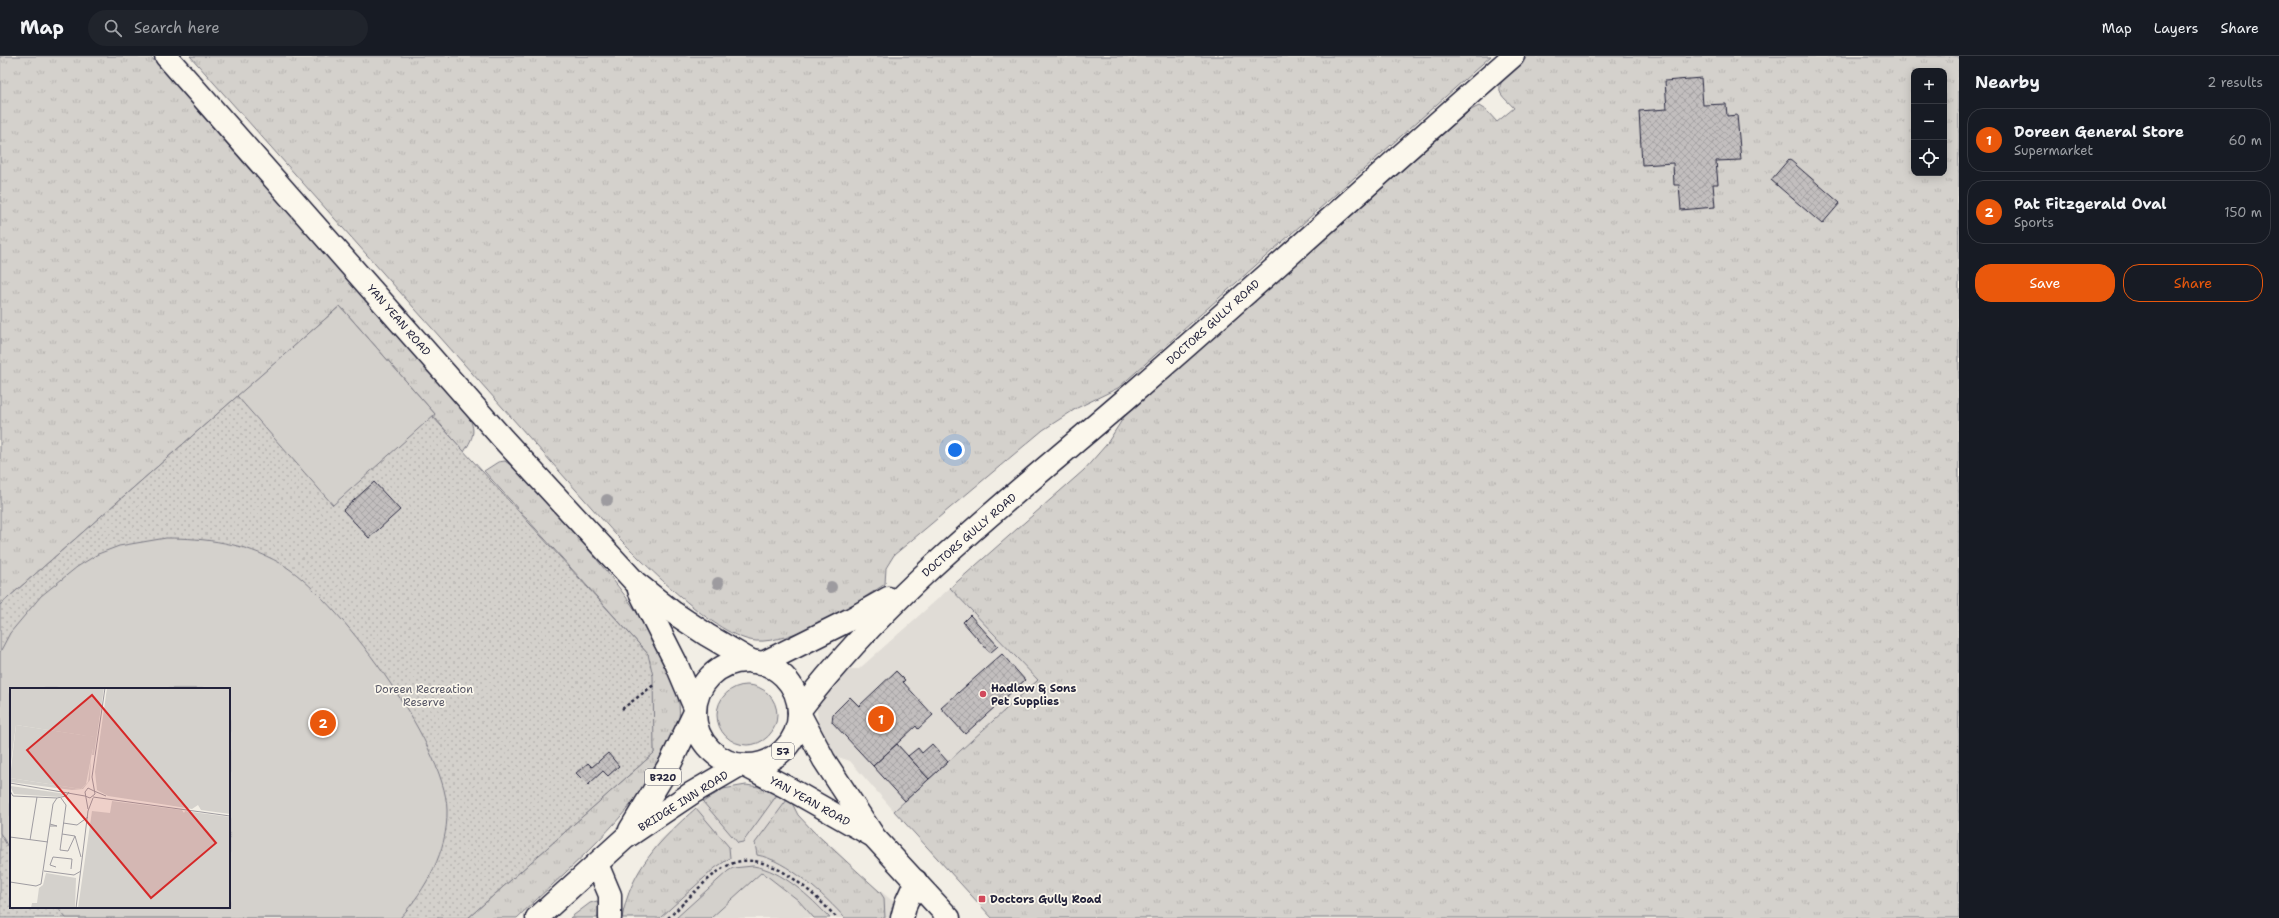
<!DOCTYPE html>
<meta charset="utf-8">
<style>
body{margin:0;font-family:"Shantell Sans",sans-serif;background:#20242c;color:#f1f3f6}
.controls{position:absolute;right:12px;top:12px;display:grid;overflow:hidden;border-radius:8px;box-shadow:0 2px 10px #0003}
.controls button{width:36px;height:36px;display:grid;place-items:center;padding:0;border:0;border-bottom:1px solid #363941;background:#171b24;color:#f1f3f6;font:20px sans-serif}
.you{position:absolute;left:955px;top:394px;width:14px;height:14px;margin:-10px;border:3px solid #fff;border-radius:50%;background:#1a73e8;box-shadow:0 0 0 6px #1a73e833}
.badge{display:grid;place-items:center;width:26px;height:26px;border-radius:50%;background:#ea580c;color:#fff;font-size:13px;font-weight:700}
.pin{position:absolute;translate:-50% -50%;border:2px solid #fff;box-shadow:0 1px 4px #0006}
.list{margin:0;padding:0;list-style:none}
h2{display:flex;justify-content:space-between;align-items:center;height:52px;margin:0;padding:0 16px;font-size:17px}
h2 small{font-size:13px;font-weight:400;color:#9ea1a6}
.list li{display:grid;grid-template-columns:26px 1fr auto;gap:12px;align-items:center;box-sizing:border-box;height:64px;margin:0 8px 8px;padding:0 8px;border:1px solid #363941;border-radius:16px}
.list b{display:block;font-size:15px;white-space:nowrap}
.list p{margin:0;font-size:13px;white-space:nowrap;color:#9ea1a6}
.list em{font-size:13px;font-style:normal;color:#9ea1a6}
.actions{display:flex;gap:8px;padding:12px 16px}
.actions a{flex:1;padding:9px 0;border:1px solid #ea580c;border-radius:16px;text-align:center;font-size:14px;color:#ea580c}
.actions .main{background:#ea580c;color:#fff}
.icon{flex:none;width:22px;height:22px;fill:none;stroke:currentColor;stroke-width:2;stroke-linecap:round;stroke-linejoin:round}
.map{position:relative;flex:none;width:1959px;height:862px;overflow:hidden}
header{display:flex;align-items:center;gap:24px;box-sizing:border-box;height:56px;padding:0 20px;background:#171b24;border-bottom:1px solid #363941}
header strong{font-size:19px}
nav{display:flex;gap:22px;margin-inline-start:auto;font-size:14px}
.search{width:280px;height:36px;background:#20242c;display:flex;align-items:center;gap:10px;box-sizing:border-box;padding:0 14px;border-radius:22px;color:#9ea1a6;font-size:15px}
main{display:flex}
aside{flex:1;background:#171b24}
.map>svg:first-child{display:block}
</style>
<header>
<strong>Map</strong>
<div class="search"><svg class="icon" aria-label="search" viewBox="0 0 24 24"><circle cx="10" cy="10" r="6"/><path d="M15 15l6 6"/></svg>Search here</div>
<nav><a>Map</a><a>Layers</a><a>Share</a></nav>
</header>
<main>
<div class="map">
<svg width="1959" height="862" viewBox="0 0 1959 862">
<defs>
<pattern id="grass-tufts" width="24" height="20" patternUnits="userSpaceOnUse"><rect width="24" height="20" fill="#d4d1cc"/><path d="M3 7l-1-3M5 7V3M7 7l1-3M15 17l-1-3M17 17v-4M19 17l1-3" fill="none" stroke="#b6b3b0"/></pattern>
<pattern id="park-dots" width="8" height="8" patternUnits="userSpaceOnUse"><rect width="8" height="8" fill="#d4d1cc"/><path d="M2 2h.1M6 6h.1" fill="none" stroke="#b6b3b0" stroke-width="1.8" stroke-linecap="round"/></pattern>
<pattern id="building-cross-hatch" width="8" height="8" patternUnits="userSpaceOnUse"><rect width="8" height="8" fill="#c2bebe"/><path d="M0 0l8 8M0 8l8-8" fill="none" stroke="#a6a3a4"/></pattern>
</defs>
<rect width="100%" height="100%" fill="#f2eee5"/>
<filter id="ink" filterUnits="userSpaceOnUse"><feTurbulence type="fractalNoise" baseFrequency=".025" numOctaves="2"/><feDisplacementMap in="SourceGraphic" scale="8" xChannelSelector="R" yChannelSelector="G"/><feConvolveMatrix kernelMatrix="1 2 1 2 8 2 1 2 1" color-interpolation-filters="sRGB"/></filter>
<g filter="url(#ink)">
<g fill="#e0dcd6">
<polygon points="950,532 1038,624 894,755 850,705 832,699 819,673 817,654 820,643 844,613 859,613"/>
<polygon points="746,729 770,735 792,747 798,759 813,775 835,793 859,818 914,862 622,862 629,837 637,818 660,784 714,737 723,733"/>
</g>
<g fill="url(#grass-tufts)" stroke="#7b7a84" fill-rule="evenodd">
<path d="M0,0h150l316,356c10,17 9,23 -2,40l-124,-146 -340,299z"/>
<path d="M190,0h1301l-373,332 -41,20 -34,22 -149,125 -8,13 -1,16c-30,20 -93,60 -129,57 -40,-3 -111,-77 -140,-106z"/>
<path d="M1529,0h430v862h-967l-98,-107 144,-131 -88,-92 134,-118 22,-25 18,-28 345,-306 10,-5 8,5 10,11 17,-14c-4,-5 -10,-9 -13,-14 -7,-15 19,-30 28,-38zM1914,15h30v102h-30z"/>
<path d="M505,405l11,8c46,50 172,180 163,250 -2,12 -8,23 -14,34 -34,65 -95,114 -148,165h-49l186,-165 -6,-99 -164,-183 14,-9z"/>
<polygon points="746,729 759,731 777,739 743,786 738,787 703,746 723,733"/>
<path d="M787,744l5,3 6,12 15,16 67,61 4,6 1,20h-40c-20,-22 -58,-58 -88,-63l-2,-12z"/>
<path d="M696,752l33,39 1,11 -15,10 -55,50h-38c9,-49 38,-78 74,-110z"/>
<polygon points="597,845 599,848 598,862 570,862 590,847"/>
</g>
<path fill="url(#park-dots)" stroke="#7b7a84" fill-rule="evenodd" d="M340,250l95,108 -2,3 215,237 5,22 1,77 -186,165h-468v-313zM11,633h218v218h-218z"/>
<g fill="#d4d1cc" stroke="#7b7a84">
<polygon points="340,250 435,358 333,449 237,340"/>
<path d="M166,482c40,0 78,5 114,25 55,31 166,182 167,247 1,41 -21,79 -47,108h-334l-9,-11h172v-218h-218v163l-11,-19v-181l10,-19 31,-37 36,-29 21,-13 21,-8z"/>
<circle cx="747" cy="659" r="30"/>
<path d="M753,810c29,4 57,31 77,52h-16l-16,-18 -36,-28 -51,46h-35l52,-47 5,-3z"/>
</g>
<g fill="url(#building-cross-hatch)" stroke="#22223b">
<polygon points="1701,22 1703,49 1726,48 1727,60 1737,59 1741,104 1716,105 1718,128 1713,128 1715,151 1681,154 1679,129 1674,129 1673,107 1642,109 1639,55 1667,53 1665,25"/>
<polygon points="1789,103 1840,147 1822,168 1771,124"/>
<polygon points="374,426 400,454 369,482 343,454"/>
<polygon points="970,559 998,590 990,597 963,566"/>
<polygon points="1002,598 1025,624 965,678 941,652"/>
<polygon points="896,615 905,624 903,626 933,659 918,673 916,670 873,710 832,666 833,658 850,641 859,650"/>
<polygon points="897,688 929,723 905,745 873,710"/>
<polygon points="932,688 948,706 929,723 908,700 918,692 922,697"/>
<polygon points="608,697 619,710 608,720 603,715 588,729 576,717 588,707 592,711"/>
</g>
<g fill="none" stroke-linecap="round" stroke-linejoin="round">
<g stroke="#22223b" stroke-width="25">
<g id="minor">
<polyline points="761,608 851,563 888,542"/>
<path d="M799,655c92,-121 214,-214 327,-312 131,-113 258,-230 387,-343"/>
<polyline points="597,808 610,839 610,862"/>
<polyline points="902,862 906,847 916,825"/>
</g>
</g>
<g stroke="#22223b" stroke-width="25">
<g id="major">
<polyline points="166,0 503,383 635,526 674,557 707,579 753,606"/>
<polyline points="639,534 676,607 695,652"/>
<circle cx="747" cy="657" r="52"/>
<polyline points="799,657 824,704 875,782 949,862"/>
<polyline points="744,709 790,733 871,779"/>
<polyline points="630,774 670,708 695,656"/>
<polyline points="537,862 625,782 692,737 740,709"/>
</g>
</g>
<g stroke="#22223b" stroke-width="2.5" stroke-dasharray="3 3" stroke-linecap="butt">
<polyline points="622,653 655,628"/>
<path d="M668,862c17,-15 43,-46 63,-54 37,-16 82,29 106,54"/>
</g>
<use href="#minor" stroke="#fbf7ec" stroke-width="22"/>
<use href="#major" stroke="#fbf7ec" stroke-width="22"/>
</g>
<g fill="#9d9b9f">
<circle cx="607" cy="444" r="6"/>
<circle cx="718" cy="527" r="6"/>
<circle cx="831" cy="531" r="6"/>
</g>
</g>
<g fill="#d1495b" stroke="#fbf7ec" stroke-width="1.5">
<circle cx="983" cy="638" r="4"/>
<rect x="978" y="839" width="8" height="8" rx="2"/>
</g>
<g text-anchor="middle" stroke-width="3.5" stroke-linejoin="round" paint-order="stroke">
<g fill="#fbf7ec" stroke="#636270" stroke-width="1">
<rect x="772" y="687" width="22" height="16" rx="3"/>
<rect x="645" y="713" width="36" height="16" rx="3"/>
</g>
<g font-size="10" font-weight="bold" fill="#22223b">
<text x="783" y="699">57</text>
<text x="663" y="725">B720</text>
</g>
<g font-size="11" fill="#22223b" stroke="#fbf7ec">
<text transform="translate(399 264) rotate(49)" y="4">YAN YEAN ROAD</text>
<text transform="translate(1213 266) rotate(-42)" y="4">DOCTORS GULLY ROAD</text>
<text transform="translate(969 479) rotate(-41)" y="4">DOCTORS GULLY ROAD</text>
<text transform="translate(683 745) rotate(-32)" y="4">BRIDGE INN ROAD</text>
<text transform="translate(810 745) rotate(29)" y="4">YAN YEAN ROAD</text>
</g>
<g font-size="11" font-weight="bold" fill="#22223b" stroke="#fbf7ec" text-anchor="start">
<text x="991" y="636">Hadlow &amp; Sons<tspan x="991" dy="13">Pet Supplies</tspan></text>
<text x="990" y="847">Doctors Gully Road</text>
</g>
<g font-size="11" fill="#575766" stroke="#fbf7ec">
<text x="424" y="637">Doreen Recreation<tspan x="424" dy="13">Reserve</tspan></text>
</g>
</g>
<g transform="translate(10 632)">
<rect width="220" height="220" fill="#f2eee5"/>
<path d="M0,0h94l-10,67h-2l2,-18 -78,-12 -6,45zM97,0h123v126l-29,-4 -3,-5 -6,4 -31,-5 -53,-8 -11,-6 -2,-18zM81,70l-1,22 -7,9 -11,1 -62,-8v-4l71,11 7,-7zM0,98l8,1 48,7 -7,3 -45,-3zM102,113l70,9 2,3 1,-2 45,6v91h-152l14,-97 18,2zM36,185l30,5 -1,30h-44l1,-5h5l2,-15 4,-3z" fill="#d4d1cc"/>
<path d="M6,37l79,12 -9,47 -5,5 -71,-11z" fill="#d4d1cc"/>
<path d="M39,45l13,2 9,14 -4,21 -4,7 -7,3 -20,-4 -5,-9 3,-24 6,-7zM69 55a8 8 0 1 1 16 0a8 8 0 1 1-16 0Z" fill="#d4d1cc"/>
<path fill="none" stroke="#9f9ca1" stroke-width="1" d="M0,95l75,13M0,103l3,5 44,2 9,-2 3,-4M84,103l12,5M75,108l5,2 5,-4 -3,-17 13,-89M83,109l137,19M51,110l5,7 -6,45 8,1 7,-15M78,121l-3,-17 3,-4 6,3M53,135l14,2 11,-8M40,138h7l-7,-2M52,146l13,2 6,21M0,149l38,5M20,152l7,-43M46,179l-6,-2 3,-8 19,2 -1,10M34,183l30,4 7,-4M0,194l26,4 5,-2 12,-80 4,-6M66,220l12,-97 5,-13"/>
<path fill="#d62828" fill-opacity="0.15" stroke="#d62828" stroke-width="2" d="M82,7l124,148 -65,55 -124,-148z"/>
<rect width="220" height="220" fill="none" stroke="#22223b" stroke-width="2"/>
</g>
</svg>
<div class="controls">
<button>+</button>
<button>−</button>
<button><svg class="icon" aria-label="locate" viewBox="0 0 24 24"><circle cx="12" cy="12" r="6"/><path d="M12 2v4M12 18v4M2 12h4M18 12h4"/></svg></button>
</div>
<div class="you"></div>
<div class="pin badge" style="left:881px;top:663px">1</div>
<div class="pin badge" style="left:323px;top:667px">2</div>
</div>
<aside>
<h2>Nearby<small>2 results</small></h2>
<ul class="list">
<li><span class="badge">1</span><div><b>Doreen General Store</b><p>Supermarket</p></div><em>60 m</em></li>
<li><span class="badge">2</span><div><b>Pat Fitzgerald Oval</b><p>Sports</p></div><em>150 m</em></li>
</ul>
<div class="actions"><a class="main">Save</a><a>Share</a></div>
</aside>
</main>
